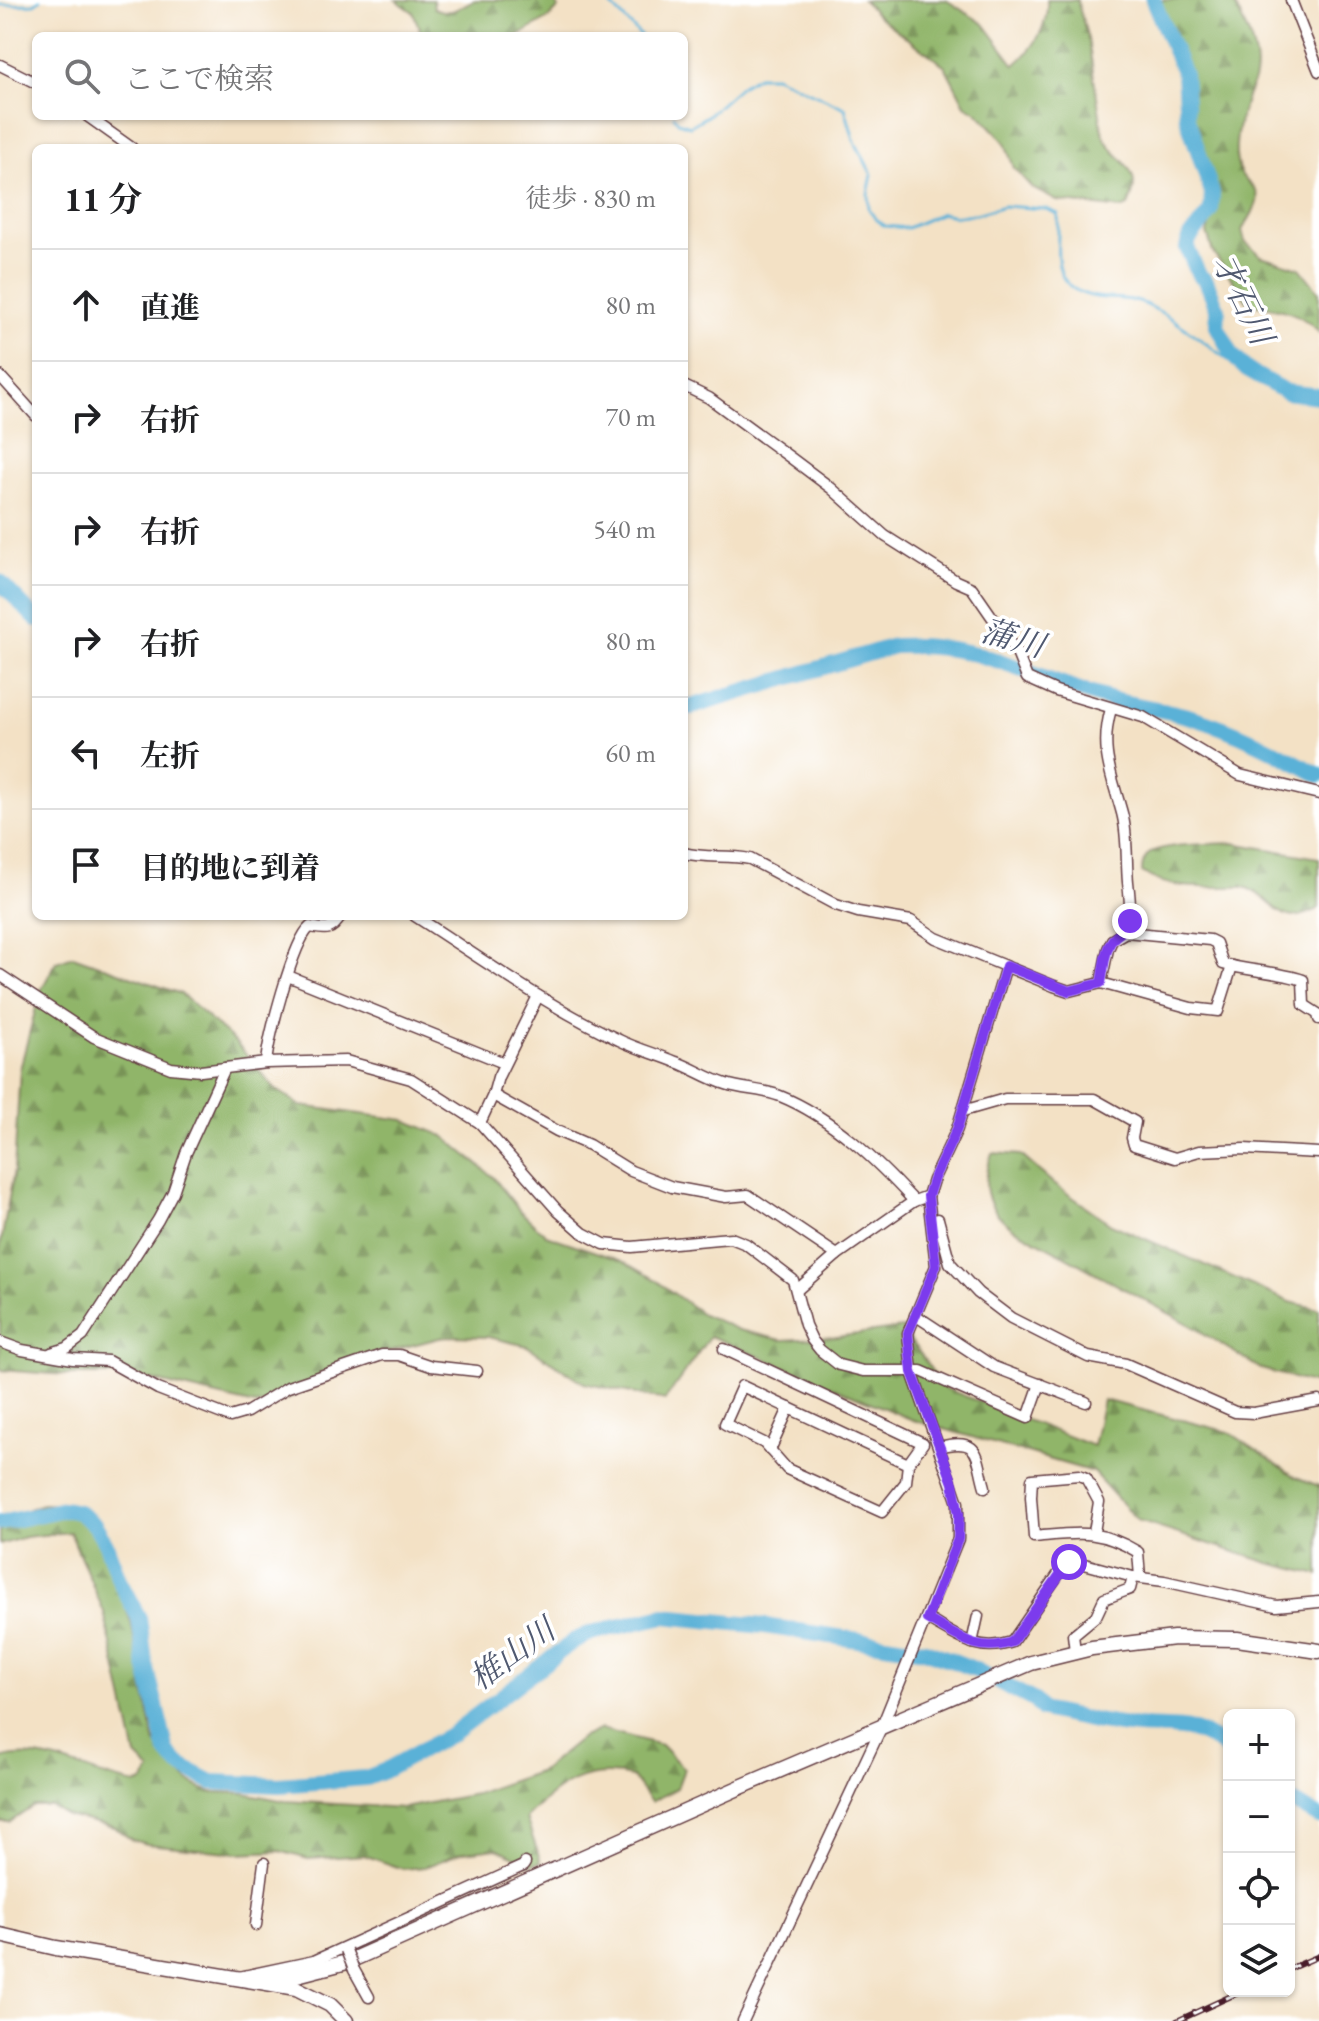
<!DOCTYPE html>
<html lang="ja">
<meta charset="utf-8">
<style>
body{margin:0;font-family:"EB Garamond","Noto Serif JP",serif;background:#f2f2f2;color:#202124}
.controls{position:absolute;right:24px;bottom:24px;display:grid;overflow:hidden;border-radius:12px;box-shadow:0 2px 6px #0004}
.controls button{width:72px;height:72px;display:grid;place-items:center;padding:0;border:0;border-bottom:2px solid #e0e0e0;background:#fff;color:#202124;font:40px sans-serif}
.stop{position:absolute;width:24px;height:24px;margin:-18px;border:6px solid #7c3aed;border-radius:50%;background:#fff}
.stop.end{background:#7c3aed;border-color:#fff;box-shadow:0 2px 8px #0008}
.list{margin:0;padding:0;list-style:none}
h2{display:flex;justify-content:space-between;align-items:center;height:104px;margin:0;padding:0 32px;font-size:34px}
h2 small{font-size:26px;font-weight:400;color:#757577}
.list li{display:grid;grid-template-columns:52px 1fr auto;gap:24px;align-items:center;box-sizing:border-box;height:112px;padding:0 32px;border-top:2px solid #e0e0e0}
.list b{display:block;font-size:30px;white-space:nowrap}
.list em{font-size:26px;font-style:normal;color:#757577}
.icon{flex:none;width:44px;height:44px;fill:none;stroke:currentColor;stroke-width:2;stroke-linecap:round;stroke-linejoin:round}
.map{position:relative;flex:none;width:1319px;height:2021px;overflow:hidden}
.search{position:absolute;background:#fff;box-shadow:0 2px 6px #0004;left:32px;top:32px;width:656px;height:88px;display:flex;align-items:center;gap:20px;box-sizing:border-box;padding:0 28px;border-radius:12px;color:#757577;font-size:30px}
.panel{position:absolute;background:#fff;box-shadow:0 2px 6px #0004;left:32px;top:144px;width:656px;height:776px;border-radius:12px}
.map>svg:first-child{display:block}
</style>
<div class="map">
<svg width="1319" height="2021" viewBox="0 0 1319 2021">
<defs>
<pattern id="forest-firs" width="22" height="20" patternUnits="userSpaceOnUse" patternTransform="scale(2)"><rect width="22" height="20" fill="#90b569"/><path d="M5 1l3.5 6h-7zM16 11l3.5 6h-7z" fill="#789357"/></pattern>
</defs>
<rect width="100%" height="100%" fill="#fff"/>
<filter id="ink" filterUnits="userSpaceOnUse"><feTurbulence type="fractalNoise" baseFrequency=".0125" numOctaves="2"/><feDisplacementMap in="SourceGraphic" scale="16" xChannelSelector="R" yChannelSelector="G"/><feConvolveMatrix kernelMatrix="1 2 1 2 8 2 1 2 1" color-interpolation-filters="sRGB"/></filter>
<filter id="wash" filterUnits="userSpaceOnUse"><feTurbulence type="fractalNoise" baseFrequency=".006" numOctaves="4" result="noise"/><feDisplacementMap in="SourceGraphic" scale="32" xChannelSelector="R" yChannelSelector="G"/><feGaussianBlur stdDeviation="1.8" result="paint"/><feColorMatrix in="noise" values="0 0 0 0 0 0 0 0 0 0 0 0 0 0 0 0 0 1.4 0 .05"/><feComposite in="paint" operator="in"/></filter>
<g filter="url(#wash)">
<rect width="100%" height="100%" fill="#f3e1c5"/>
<g fill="url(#forest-firs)" stroke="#6d6a4a" stroke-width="2">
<path d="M396,0h37l1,8c23,9 23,-3 42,-8 15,0 60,0 78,0l5,8 -10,10 -31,18h-96l-9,-24z"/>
<path d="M863,0h83l38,24 31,41c19,-16 34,-40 32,-65h30l11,39 15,96c12,28 44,30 25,71l-7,3 -64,-8 -25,-13 -18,-20 -9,-25 -8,-10 -20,-21 -12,-7 -20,-39 -66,-49z"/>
<path d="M1153,0h79c11,22 28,51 23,77 -2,8 -7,15 -9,23 -6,16 -11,38 -10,55 3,43 43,21 6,75l3,12 16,14 39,12 19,24v41c-18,-23 -43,-24 -71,-30l-35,-51 -6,-19 8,-32 -20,-63 -9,-45 -2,-32z"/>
<path d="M1233,843l86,15v50c-40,24 -42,-8 -72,-20 -5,-2 -13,-1 -19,-1 -30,0 -60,3 -86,-15 0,-7 2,-13 7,-18 13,-11 65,-10 84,-11z"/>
<polygon points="73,956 181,994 235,1042 274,1088 301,1106 405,1120 444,1136 493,1177 520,1211 546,1235 622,1261 654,1279 702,1314 739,1330 782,1340 836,1337 902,1328 944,1388 1093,1446 1103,1400 1229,1432 1296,1477 1319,1486 1319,1575 1269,1563 1138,1521 1093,1472 913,1420 710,1336 665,1400 584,1383 527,1346 488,1337 447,1336 386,1352 281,1402 255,1405 130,1375 68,1375 0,1370 0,1248 14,1170 20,1069 40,992 56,962"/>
<path d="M992,1153l29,2 33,29 57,40 179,78 29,7v76l-58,-16 -76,-47 -172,-94c-29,-21 -32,-42 -21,-75z"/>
<path d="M42,1504c30,1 37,3 57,27l32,91 23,117 15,23 20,19 11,7 12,4 32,1 41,8 119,7 71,-14 66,-23 42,-34 18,-8 60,16 23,24 -7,19 -26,14 -19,-25c-47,-11 -75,9 -106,41l15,44 -11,3 -33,-17 -34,4 -38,15 -22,2 -39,-14 -56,4 -28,-8 -42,2 -91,-9 -15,-4 -18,-13 -47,-11 -17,-10h-16l-24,16h-10v-63c52,-14 90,19 139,25l6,-3 6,-10 -15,-15 -32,-144 -34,-80 -45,5 -25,8v-25z"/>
</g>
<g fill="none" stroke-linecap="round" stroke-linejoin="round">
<g stroke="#5ab1d7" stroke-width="3">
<polyline points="606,0 641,36"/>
<polyline points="0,5 34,4 40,0"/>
<path d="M674,116l4,6 12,4 17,-10 35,-31 16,-9h17l70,32 9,32 18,35 -4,19 1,15 7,11 9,6 22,2 35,-15 14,3 20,-2 28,-8 42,3 12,5c2,36 -12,74 38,83 13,2 29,0 43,5 26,8 64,40 88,57l11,3"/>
</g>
<g stroke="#5ab1d7" stroke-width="16">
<polyline points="1153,0 1184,74 1187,118 1212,193 1211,211 1189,239 1187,248 1199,275 1206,281 1218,310 1217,326 1232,355 1247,370 1286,392 1319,396"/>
<polyline points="0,582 36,619"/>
<path d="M684,709l210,-63c82,-4 127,26 201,49 31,10 64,13 96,22 45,13 86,35 128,58"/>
<path d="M0,1523l64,-14 14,3 17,13 11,19 14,38 19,36 6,43 22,91 12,13 33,17 67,3 87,-7 18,-7 69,-38 121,-92 17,-8 73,-17 100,10 161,24 49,19 61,32 7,9c28,6 57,13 87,16 43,5 64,-6 100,25"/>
<polyline points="1289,1800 1319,1817"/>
</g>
</g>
</g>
<g filter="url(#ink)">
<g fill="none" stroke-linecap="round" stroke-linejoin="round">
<g stroke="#633c42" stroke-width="13">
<g id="street">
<polyline points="1291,0 1319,71"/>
<polyline points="0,65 36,83"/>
<polyline points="87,116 132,148"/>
<polyline points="0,376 36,416"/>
<polyline points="684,386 709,398 791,458 831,488 885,536 956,581 972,588 1017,653 1027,678 1056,691 1143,717 1240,775 1319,794"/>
<path d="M1111,709c-12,41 1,67 11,104 6,22 4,47 6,69 2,18 4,33 -2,50"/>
<path d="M684,853c22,6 44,1 66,6l86,46 22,7 53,9 25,17 118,48 15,5 32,-8 7,-34 4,-9 14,-8 84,8 6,3 7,21c26,7 57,8 80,16l1,25 14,9 1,5"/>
<path d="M415,916c67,43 132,90 204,124 18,9 38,14 57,22 17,6 33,17 50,22 18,6 37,5 54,12 52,21 97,65 134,105"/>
<polyline points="0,975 94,1037 171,1068 201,1071 266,1063 346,1061 411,1079 480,1123 558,1211 583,1233 604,1244 632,1247 718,1239 731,1238 746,1244 793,1280 805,1325 812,1340 820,1350 839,1365 863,1371 921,1371 1028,1418 1040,1384"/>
<polyline points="288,976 504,1063"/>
<polyline points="1101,983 1191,1008 1218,1011 1232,966"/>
<path d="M266,1063c2,-24 27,-122 44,-136 16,3 21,5 31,-11"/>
<polyline points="493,1095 557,1131 589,1145 631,1171 672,1187 726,1197 748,1195 837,1255"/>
<polyline points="963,1111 1005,1099 1094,1099 1135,1122 1132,1138 1134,1145 1175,1158 1199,1151 1244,1149 1319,1153"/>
<polyline points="480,1123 493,1095 498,1077 538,996"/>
<polyline points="938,1219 950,1263 978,1293 1011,1318 1088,1357 1126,1364 1235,1412 1254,1413 1319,1401"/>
<polyline points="797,1290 837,1255 914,1201 928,1196 933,1180 957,1129 1006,966"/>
<polyline points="915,1315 994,1367 1086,1402"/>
<polyline points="0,1342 22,1350 73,1359 108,1361 158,1389 230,1417 247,1412 288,1387 382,1355 399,1355 431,1366 477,1371"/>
<polyline points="724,1349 923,1443 908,1464 906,1482 882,1512 787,1469 764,1443 725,1424 742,1386 908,1464"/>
<polyline points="51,1353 67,1348 83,1336 158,1220 173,1192 186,1153 225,1068"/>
<path d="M939,1447c43,-11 37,10 46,40"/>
<polyline points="770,1450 789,1408"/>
<path d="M1094,1532l5,-30 -13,-24 -7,-3 -47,4 -1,18 3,40c44,-4 64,-9 104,15l2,25"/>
<path d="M927,1619c29,16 50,35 85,23l52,-76 5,-4h8l56,15 31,4 112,25 43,-4"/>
<polyline points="972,1643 978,1616"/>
<polyline points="1075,1651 1073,1635 1096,1616 1104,1599 1130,1589 1133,1577"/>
<polyline points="256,1925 264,1863"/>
<polyline points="354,1970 369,1997"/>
<polyline points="239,1977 314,1961 523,1866 525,1863"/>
<polyline points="743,2021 882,1726 958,1539 958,1503 912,1372 908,1333 936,1266 928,1196"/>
</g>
</g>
<g stroke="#633c42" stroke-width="17">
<g id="secondary">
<polyline points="0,1935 56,1948 296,1988 330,2005 346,2021"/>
<polyline points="260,1980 293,1976 347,1962 743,1786 1031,1663 1092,1648 1174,1638 1237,1639 1319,1651"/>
</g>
</g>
<use href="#street" stroke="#fff" stroke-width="10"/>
<use href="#secondary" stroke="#fff" stroke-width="14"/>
<g stroke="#4a1f2b" stroke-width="6">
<g id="rail">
<polyline points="1289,1969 1319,1956"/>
<polyline points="1177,2021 1242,1991"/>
</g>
</g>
<use href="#rail" stroke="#fff" stroke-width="3" stroke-dasharray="9" stroke-linecap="butt"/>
<g stroke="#633c42" stroke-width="13" stroke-linecap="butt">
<polyline id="street-bridge" points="346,1950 354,1970"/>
</g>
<use href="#street-bridge" stroke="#fff" stroke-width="10"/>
</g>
</g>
<g fill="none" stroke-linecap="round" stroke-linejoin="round" filter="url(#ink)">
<path stroke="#7c3aed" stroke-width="10" d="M1069,1562l-57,80c-36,12 -55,-7 -85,-23l31,-80 1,-25 -6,-31 -41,-111 -4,-39 28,-67 -8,-70 5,-16 24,-51 49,-163 63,25 32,-8c3,-13 3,-33 12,-44 7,-8 13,-7 17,-18"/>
</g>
<g text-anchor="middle" stroke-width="7" stroke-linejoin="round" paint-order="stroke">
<g font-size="32" font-style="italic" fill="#505970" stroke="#fff">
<text transform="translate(1243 299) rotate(64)" y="11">才石川</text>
<text transform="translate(1013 638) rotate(16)" y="11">蒲川</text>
<text transform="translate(512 1654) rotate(-36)" y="11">椎山川</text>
</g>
</g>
</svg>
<div class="controls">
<button>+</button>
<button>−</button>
<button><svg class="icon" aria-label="locate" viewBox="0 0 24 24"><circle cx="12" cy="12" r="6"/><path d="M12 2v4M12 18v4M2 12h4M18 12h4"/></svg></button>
<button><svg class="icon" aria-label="layers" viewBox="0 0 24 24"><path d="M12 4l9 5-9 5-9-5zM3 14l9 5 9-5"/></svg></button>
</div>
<div class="stop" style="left:1069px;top:1562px"></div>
<div class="stop end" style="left:1130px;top:921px"></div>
<div class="search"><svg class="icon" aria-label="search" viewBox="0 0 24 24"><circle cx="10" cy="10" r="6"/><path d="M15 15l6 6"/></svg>ここで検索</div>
<section class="panel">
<h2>11 分<small>徒歩 · 830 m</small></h2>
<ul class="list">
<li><svg class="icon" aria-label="ahead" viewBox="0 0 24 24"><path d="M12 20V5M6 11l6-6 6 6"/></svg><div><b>直進</b></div><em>80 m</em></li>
<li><svg class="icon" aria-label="right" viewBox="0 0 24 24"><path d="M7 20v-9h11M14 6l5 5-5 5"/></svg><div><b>右折</b></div><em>70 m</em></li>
<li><svg class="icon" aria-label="right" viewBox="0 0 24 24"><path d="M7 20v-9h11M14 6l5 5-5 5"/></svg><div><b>右折</b></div><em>540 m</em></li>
<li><svg class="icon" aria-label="right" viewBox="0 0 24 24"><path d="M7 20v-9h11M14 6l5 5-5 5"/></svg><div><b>右折</b></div><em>80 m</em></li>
<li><svg class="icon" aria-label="left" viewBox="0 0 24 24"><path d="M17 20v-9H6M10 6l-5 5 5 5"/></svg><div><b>左折</b></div><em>60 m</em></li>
<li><svg class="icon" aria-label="arrive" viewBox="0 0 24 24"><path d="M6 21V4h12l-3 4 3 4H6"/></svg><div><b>目的地に到着</b></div></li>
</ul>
</section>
</div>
